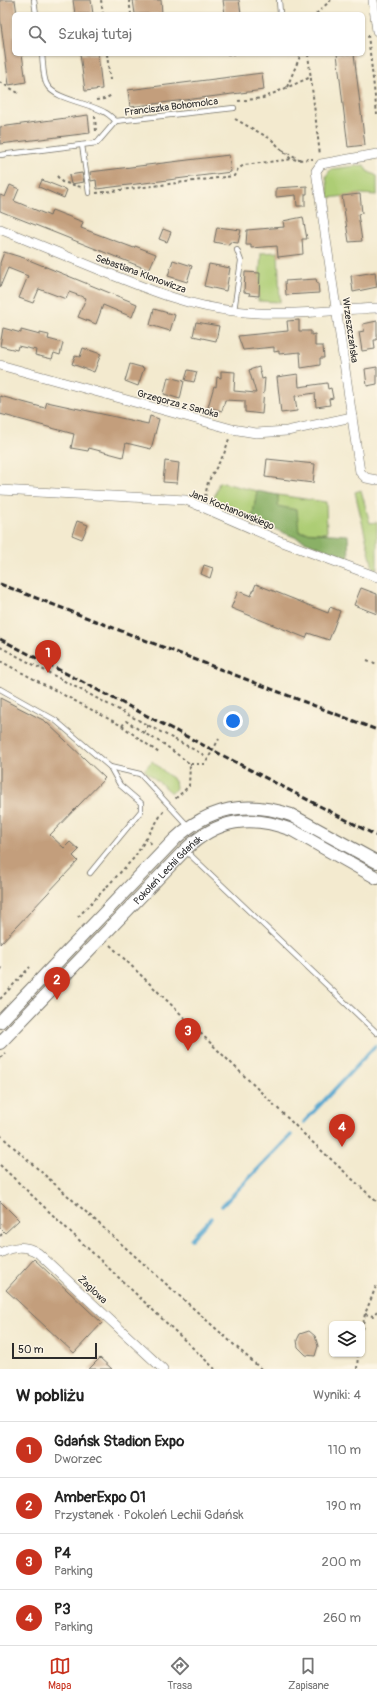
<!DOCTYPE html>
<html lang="pl">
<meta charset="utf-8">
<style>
body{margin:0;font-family:Pangolin,sans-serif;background:#f2f2f2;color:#222}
.controls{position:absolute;right:12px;bottom:12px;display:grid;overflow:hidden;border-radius:6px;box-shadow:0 1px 3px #0004}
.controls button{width:36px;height:36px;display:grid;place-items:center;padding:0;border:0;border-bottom:1px solid #e0e0e0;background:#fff;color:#222;font:20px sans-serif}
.scale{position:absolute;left:12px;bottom:10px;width:85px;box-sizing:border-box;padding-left:4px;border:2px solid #2b2b2b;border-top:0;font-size:11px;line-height:14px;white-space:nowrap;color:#2b2b2b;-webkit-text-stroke:3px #fcf5e5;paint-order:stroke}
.you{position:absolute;left:233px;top:721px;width:14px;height:14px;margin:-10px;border:3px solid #fff;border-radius:50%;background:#1a73e8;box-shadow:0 0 0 6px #1a73e833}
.badge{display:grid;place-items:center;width:26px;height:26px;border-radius:50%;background:#c8321e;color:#fff;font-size:13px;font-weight:700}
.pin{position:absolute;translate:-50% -33px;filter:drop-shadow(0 1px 2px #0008)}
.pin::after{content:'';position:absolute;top:21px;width:14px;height:12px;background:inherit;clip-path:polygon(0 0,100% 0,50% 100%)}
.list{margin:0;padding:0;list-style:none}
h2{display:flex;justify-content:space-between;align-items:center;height:52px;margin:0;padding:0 16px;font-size:17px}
h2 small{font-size:13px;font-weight:400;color:#767676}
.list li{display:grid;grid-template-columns:26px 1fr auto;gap:12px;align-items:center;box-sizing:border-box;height:56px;padding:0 16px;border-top:1px solid #e0e0e0}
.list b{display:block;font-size:15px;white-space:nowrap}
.list p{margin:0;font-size:13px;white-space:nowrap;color:#767676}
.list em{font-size:13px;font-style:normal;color:#767676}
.icon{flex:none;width:22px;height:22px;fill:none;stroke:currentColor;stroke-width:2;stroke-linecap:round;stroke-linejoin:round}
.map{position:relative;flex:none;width:377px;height:1369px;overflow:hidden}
.search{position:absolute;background:#fff;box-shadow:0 1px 3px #0004;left:12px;right:12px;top:12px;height:44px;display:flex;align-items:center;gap:10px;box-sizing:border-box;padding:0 14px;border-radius:6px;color:#767676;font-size:15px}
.sheet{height:276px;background:#fff}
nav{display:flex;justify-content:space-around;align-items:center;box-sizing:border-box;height:56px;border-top:1px solid #e0e0e0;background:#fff;font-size:11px;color:#767676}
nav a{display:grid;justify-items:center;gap:2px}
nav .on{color:#c8321e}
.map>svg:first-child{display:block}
</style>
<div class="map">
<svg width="377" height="1369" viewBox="0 0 377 1369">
<rect width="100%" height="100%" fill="#fcf5e5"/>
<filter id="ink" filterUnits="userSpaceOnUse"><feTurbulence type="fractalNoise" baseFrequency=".025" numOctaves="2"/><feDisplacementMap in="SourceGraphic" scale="8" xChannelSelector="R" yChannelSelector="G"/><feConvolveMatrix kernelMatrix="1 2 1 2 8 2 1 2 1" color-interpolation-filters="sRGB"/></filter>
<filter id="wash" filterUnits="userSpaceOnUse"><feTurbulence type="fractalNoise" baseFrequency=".012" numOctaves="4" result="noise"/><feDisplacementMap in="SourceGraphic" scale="16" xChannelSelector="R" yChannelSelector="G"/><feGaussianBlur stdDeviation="0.9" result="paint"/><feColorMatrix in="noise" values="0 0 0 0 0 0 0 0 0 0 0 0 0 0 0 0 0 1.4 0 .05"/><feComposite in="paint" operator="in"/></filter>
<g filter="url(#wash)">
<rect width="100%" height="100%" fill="#f3eacf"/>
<g fill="#adcd75" stroke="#6c7c50">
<polygon points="364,165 367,171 377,176 377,195 360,194 329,198 326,176 331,169"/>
<polygon points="278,252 280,302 258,301 261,253"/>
<polygon points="219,482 257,491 252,520 212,505"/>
<polygon points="361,490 370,523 377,522 377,568 373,568 355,492"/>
<polygon points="278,495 326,502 327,533 299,532 277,506"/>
<polygon points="152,761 175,781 176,788 172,793 144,770"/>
</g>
<polygon fill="#8ab066" stroke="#5a6e48" points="257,491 278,495 278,506 297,510 299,532 348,535 349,559 252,520"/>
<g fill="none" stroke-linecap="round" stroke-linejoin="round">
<g stroke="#54a6cf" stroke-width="3.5">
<polyline points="304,1122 375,1046"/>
<polyline points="222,1206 291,1135"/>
<polyline points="191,1239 211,1218"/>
</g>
</g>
<g id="blocks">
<g fill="#c39e7b">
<polygon points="0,0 15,0 17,14 14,14 14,54 22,54 26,82 9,85 0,17"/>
<polygon points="73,0 91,0 93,14 75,14"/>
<polygon points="133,0 161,0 162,14 135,14"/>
<polygon points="223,0 239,0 241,14 225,14"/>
<polygon points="80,54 98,54 102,89 85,91"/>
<polygon points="337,54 354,54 365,145 348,147"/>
<polygon points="262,73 264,90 130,107 128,90"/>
<polygon points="88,115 90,133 0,144 0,127"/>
<polygon points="229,155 231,172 97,189 96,180 91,181 90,172"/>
<polygon points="82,173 84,182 71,184 69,175"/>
<polygon points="42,180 67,190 64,198 39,187"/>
<polygon points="10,185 19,189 14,201 19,203 50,216 52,210 83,222 81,228 134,248 135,246 156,254 149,270 0,211 0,195 5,197"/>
<polygon points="307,186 307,194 305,194 305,206 297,206 296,195 276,197 276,188"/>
<polygon points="360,194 362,213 358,214 362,241 349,242 342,196"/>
<polygon points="303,217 307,239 302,239 303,254 278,257 277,246 251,248 251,245 246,245 247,230 284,227 283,221"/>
<polygon points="217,227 241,230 238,243 230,242 229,245 214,242"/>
<polygon points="163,229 171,232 167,242 159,239"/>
<polygon points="4,252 24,258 137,304 132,317 103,305 96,324 78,317 86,298 69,292 66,299 39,289 33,303 19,298 28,276 8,268 0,287 0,263"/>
<polygon points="173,260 192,266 187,282 168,276"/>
<polygon points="209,264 230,268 226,291 204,286"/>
<polygon points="245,272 260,273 259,296 249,295 250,293 244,292"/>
<polygon points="375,272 377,287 353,292 351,276"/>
<polygon points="316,279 317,283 318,283 319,293 286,295 285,281"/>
<polygon points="154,309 175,315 170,331 150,325"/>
<polygon points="299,320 299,331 311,331 311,335 315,334 315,346 323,346 324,358 320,358 320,365 301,368 300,352 279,354 279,351 274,352 274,347 243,350 238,336 288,331 287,321"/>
<polygon points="377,321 377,340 374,340 375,349 362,351 359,332 364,331 363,324"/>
<polygon points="196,322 219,326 216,341 193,336"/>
<polygon points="3,328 21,333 21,330 40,335 40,333 49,335 48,339 63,343 60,355 54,353 52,359 35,355 36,350 18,346 17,350 0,346"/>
<polygon points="83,348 101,354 94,372 72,364 75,356 80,357"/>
<polygon points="130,364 144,368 138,386 125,381"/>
<polygon points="259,367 262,379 265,378 262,414 245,412 245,401 225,400 222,411 208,407 214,386 216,387 217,377 221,378 221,371 235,372 234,391 256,393 249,370"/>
<polygon points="377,367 377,384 367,386 365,369"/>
<polygon points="188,370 197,372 194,382 185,380"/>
<polygon points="298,374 299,387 327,383 328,389 331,388 333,398 329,399 330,405 316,407 315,393 295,396 297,411 281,413 277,377"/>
<polygon points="168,377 184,381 180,399 164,394"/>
<polygon points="0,396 45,408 47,402 148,424 150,416 159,419 151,449 126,443 123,457 89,448 88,451 71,448 74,434 0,414"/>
<polygon points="267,459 315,464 313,483 265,477"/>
<polygon points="165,461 179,463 177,483 163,482"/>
<polygon points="77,521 88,525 82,539 72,535"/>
<polygon points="204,565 213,568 210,578 201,574"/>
<polygon points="256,584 328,613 330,607 340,611 329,640 308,633 306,638 231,608 238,591 251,596"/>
<polygon points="361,588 377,594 377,614 354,605"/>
<polygon points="0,698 45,721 105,778 50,835 64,848 70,842 79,850 73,856 78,861 0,944"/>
<polygon points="0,1201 19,1220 5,1233 0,1228"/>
<polygon points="34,1259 102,1323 74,1353 6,1290"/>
<polygon points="309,1331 315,1336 318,1346 315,1356 306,1355 298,1347 297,1340 300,1334"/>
<polygon points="100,1358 112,1369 89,1369"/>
</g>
</g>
</g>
<g filter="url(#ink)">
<use href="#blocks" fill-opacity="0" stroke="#716e64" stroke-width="1"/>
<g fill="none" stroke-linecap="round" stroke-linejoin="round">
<g stroke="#716e64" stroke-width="6">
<g id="service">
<polyline points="34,0 36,14"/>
<polyline points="279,0 280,14"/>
<path d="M42,54c1,8 1,25 5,31 8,15 44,18 59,28 4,2 7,6 10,8"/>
<polyline points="82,145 89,193"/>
<polyline points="0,155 97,143 116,121 234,108"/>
<polyline points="234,311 241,261 237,250"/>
<polyline points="0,689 55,720 110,767 140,774 189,827"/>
<polyline points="186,851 377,1033"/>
<polyline points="90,873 141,811 141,803 120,785 110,767"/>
</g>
</g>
<g stroke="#716e64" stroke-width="10">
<g id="minor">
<polyline points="373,0 377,31"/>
<polyline points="377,154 321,164 316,171 360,472 366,478 377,480"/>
<path d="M0,229c37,15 73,30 110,45 40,16 81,33 124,37 48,6 96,-1 143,-3"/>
<polyline points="0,365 232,429 256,433 287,431 352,417"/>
<polyline points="0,490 186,500 280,541 377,577"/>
<path d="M0,1253c14,-7 25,-8 38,0l125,116"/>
</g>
</g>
<g stroke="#716e64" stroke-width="14">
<g id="tertiary">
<path d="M0,1022l175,-183c34,-32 72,-39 116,-24l86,47"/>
<path id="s1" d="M0,1043l185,-193c32,-31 66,-36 107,-20l85,48"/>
</g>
</g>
<g stroke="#716e64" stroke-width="2" stroke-dasharray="3 3" stroke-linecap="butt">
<polyline points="101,0 103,14"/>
<polyline points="129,0 131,14"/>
<polyline points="316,14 331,0"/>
<polyline points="368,35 377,114"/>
<polyline points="107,54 110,80"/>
<polyline points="227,54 234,54"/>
<polyline points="308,54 320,155"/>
<polyline points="0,82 20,94"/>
<polyline points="287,87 301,54"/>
<polyline points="96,100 104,99 112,95"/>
<polyline points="238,101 263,98 311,77"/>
<polyline points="95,116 96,132"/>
<polyline points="235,119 271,139 291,159"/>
<polyline points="282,150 301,160"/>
<polyline points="57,176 62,182 81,187"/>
<polyline points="96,193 234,176 238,169 244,165 293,159 297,160 313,159"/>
<polyline points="205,497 208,482 224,454 229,439"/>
<polyline points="0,647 206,756"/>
<polyline points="367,660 377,664"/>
<polyline points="0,661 122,726 159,753"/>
<polyline points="148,725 144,733 165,745 190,764 189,786 174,800"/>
<polyline points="122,726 126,721 144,733"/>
<polyline points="190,764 205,764 219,739"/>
<polyline points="146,839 164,810"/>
<polyline points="78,917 134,858 146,839 153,845"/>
<polyline points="110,945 308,1138 377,1202"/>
<polyline points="0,970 4,966"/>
<polyline points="0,999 30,967"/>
<polyline points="0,1058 5,1053"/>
<polyline points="0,1135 261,1369"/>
<polyline points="0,1165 215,1369"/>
<polyline points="0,1236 2,1234"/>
<polyline points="365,1314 373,1316 377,1311"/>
<polyline points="362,1329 365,1314 377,1284"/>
<polyline points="357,1369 358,1354"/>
</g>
<use href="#service" stroke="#fff" stroke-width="4.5"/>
<use href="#minor" stroke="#fff" stroke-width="9"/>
<use href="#tertiary" stroke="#fff" stroke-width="12"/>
<g stroke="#2b2b2b" stroke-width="3" stroke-dasharray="6 3" stroke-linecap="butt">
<polyline points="0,584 377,730"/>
<polyline points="0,639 377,836"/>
</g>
</g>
</g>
<g text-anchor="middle" stroke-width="3" stroke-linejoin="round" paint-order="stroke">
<g font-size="10" fill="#2b2b2b" stroke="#fcf5e5">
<text transform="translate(171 106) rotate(-7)" y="4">Franciszka Bohomolca</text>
<text transform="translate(141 273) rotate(20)" y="4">Sebastiana Klonowicza</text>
<text transform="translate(351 330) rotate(82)" y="4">Wrzeszczańska</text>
<text transform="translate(178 403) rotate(15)" y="4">Grzegorza z Sanoka</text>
<text transform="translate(232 509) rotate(22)" y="4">Jana Kochanowskiego</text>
<text dy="4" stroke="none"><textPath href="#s1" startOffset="241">Pokoleń Lechii Gdańsk</textPath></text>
<text transform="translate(93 1289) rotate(43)" y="4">Żaglowa</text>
</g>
</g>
</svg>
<div class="controls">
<button><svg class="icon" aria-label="layers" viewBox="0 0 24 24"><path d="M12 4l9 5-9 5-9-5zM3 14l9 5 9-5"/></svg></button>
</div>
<div class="scale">50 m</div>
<div class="you"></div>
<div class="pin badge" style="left:48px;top:673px">1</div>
<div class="pin badge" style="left:57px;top:1000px">2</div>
<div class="pin badge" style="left:188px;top:1051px">3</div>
<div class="pin badge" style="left:342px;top:1147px">4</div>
<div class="search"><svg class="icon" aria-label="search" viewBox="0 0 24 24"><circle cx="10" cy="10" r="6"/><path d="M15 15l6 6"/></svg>Szukaj tutaj</div>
</div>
<section class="sheet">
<h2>W pobliżu<small>Wyniki: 4</small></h2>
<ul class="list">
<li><span class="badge">1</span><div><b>Gdańsk Stadion Expo</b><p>Dworzec</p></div><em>110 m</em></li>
<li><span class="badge">2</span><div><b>AmberExpo 01</b><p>Przystanek · Pokoleń Lechii Gdańsk</p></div><em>190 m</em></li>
<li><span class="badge">3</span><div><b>P4</b><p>Parking</p></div><em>200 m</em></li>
<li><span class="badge">4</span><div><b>P3</b><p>Parking</p></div><em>260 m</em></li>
</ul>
</section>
<nav>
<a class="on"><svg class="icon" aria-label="map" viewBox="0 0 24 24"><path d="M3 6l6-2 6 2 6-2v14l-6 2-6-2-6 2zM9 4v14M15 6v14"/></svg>Mapa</a>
<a><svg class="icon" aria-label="directions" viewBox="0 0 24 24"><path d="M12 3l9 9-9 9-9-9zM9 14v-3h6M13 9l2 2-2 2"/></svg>Trasa</a>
<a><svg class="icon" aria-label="saved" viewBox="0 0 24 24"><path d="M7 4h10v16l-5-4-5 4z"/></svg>Zapisane</a>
</nav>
